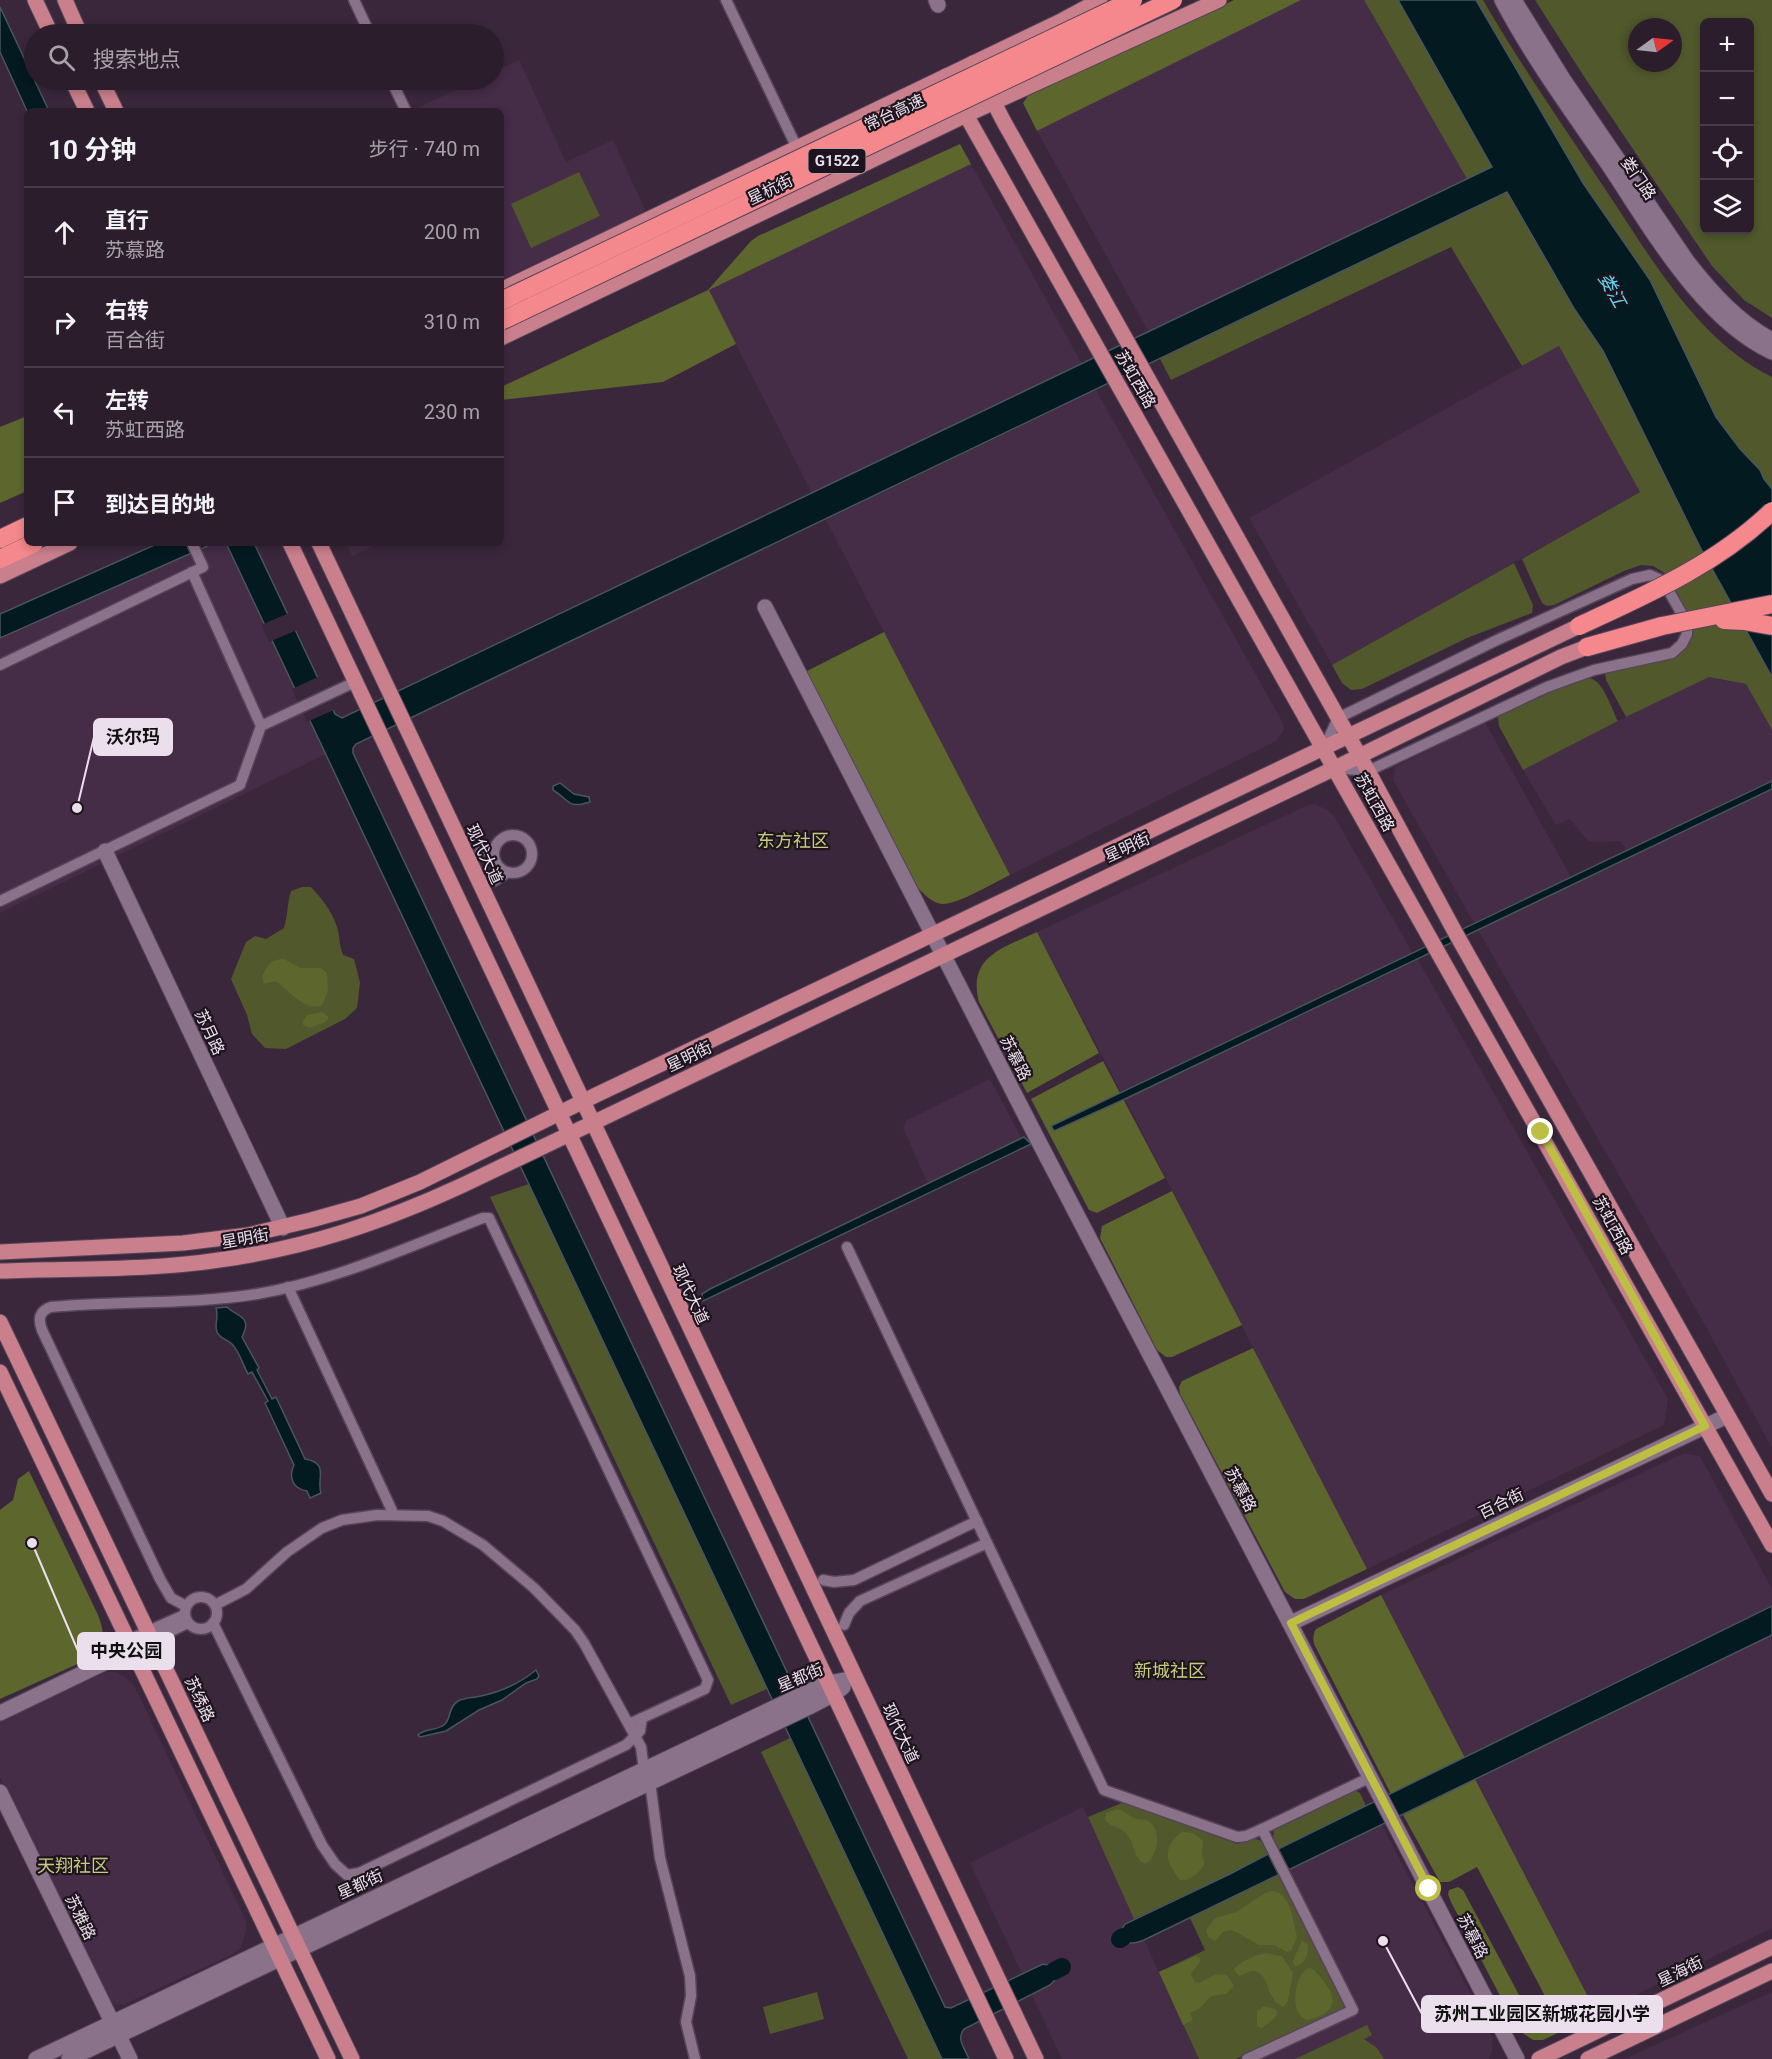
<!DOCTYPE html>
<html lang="zh">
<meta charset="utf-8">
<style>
body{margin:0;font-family:Roboto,"Noto Sans SC",sans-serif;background:#342635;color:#f1f3f6}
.controls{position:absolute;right:18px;top:18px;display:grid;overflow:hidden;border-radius:9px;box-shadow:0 3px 9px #0003}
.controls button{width:54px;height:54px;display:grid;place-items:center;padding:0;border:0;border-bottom:2px solid #483b49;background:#2c1d2d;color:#f1f3f6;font:30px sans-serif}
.compass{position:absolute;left:1628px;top:18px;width:54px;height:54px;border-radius:50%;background:#2c1d2d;box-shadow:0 3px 9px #0003;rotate:75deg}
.stop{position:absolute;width:18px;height:18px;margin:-14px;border:4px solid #bdbf43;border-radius:50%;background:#fff}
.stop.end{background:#bdbf43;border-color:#fff;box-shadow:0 2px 6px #0008}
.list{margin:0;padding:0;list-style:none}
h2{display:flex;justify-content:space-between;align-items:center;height:78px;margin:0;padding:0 24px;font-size:26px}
h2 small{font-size:20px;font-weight:400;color:#a6a2aa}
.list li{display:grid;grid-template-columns:39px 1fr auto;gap:18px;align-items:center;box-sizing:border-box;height:90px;padding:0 24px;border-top:2px solid #483b49}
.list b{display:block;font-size:22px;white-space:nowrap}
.list p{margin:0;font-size:20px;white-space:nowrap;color:#a6a2aa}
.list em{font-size:20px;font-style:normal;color:#a6a2aa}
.icon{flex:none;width:33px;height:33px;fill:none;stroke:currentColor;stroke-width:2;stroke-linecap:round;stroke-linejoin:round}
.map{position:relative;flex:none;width:1772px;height:2059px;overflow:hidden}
.search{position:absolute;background:#2c1d2d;box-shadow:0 3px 9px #0003;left:24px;top:24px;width:480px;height:66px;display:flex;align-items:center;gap:15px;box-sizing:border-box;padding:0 21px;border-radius:33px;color:#a6a2aa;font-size:22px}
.panel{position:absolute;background:#2c1d2d;box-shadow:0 3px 9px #0003;left:24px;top:108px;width:480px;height:438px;border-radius:9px}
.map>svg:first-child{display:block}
</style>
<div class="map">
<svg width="1772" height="2059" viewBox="0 0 1772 2059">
<rect width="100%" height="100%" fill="#3b273c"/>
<g fill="#452c47">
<polygon points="1301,0 1364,0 1467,179 1153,340 1037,131"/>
<polygon points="519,60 566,162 613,140 646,212 501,280 501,111 416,111 415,109 478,80 494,80 494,72"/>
<polygon points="971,164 1082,364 812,493 708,290"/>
<polygon points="1559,346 1640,492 1332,665 1249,518"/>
<polygon points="1096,390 1283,723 1284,730 1276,741 1010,875 826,520"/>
<polygon points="214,543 226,543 326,754 0,913 0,638"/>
<polygon points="346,543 379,543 352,556"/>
<polygon points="1708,677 1746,684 1772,730 1772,781 1627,850 1620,841 1598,842 1588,841 1570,819 1556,825 1523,770 1626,717"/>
<polygon points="1485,722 1571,877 1474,923 1393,780 1395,767"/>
<polygon points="1772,789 1772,1448 1701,1318 1478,930"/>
<polygon points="1315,804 1327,810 1334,816 1413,954 1121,1092 1037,932 1308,805"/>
<polygon points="1418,960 1668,1399 1664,1425 1367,1569 1125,1099"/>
<polygon points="990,1079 1022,1139 928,1184 903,1128 906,1121"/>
<polygon points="1684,1453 1700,1456 1772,1589 1772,1606 1465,1758 1381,1595"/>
<polygon points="1772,1635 1772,1928 1597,2014 1475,1779"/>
<polygon points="107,1672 116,1672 125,1677 134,1685 246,1921 246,1932 241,1947 233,1954 125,2004 116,2005 105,1999 0,1777 0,1721"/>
<polygon points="1083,1807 1199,2059 1062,2059 970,1863"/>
<polygon points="1382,1825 1488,2027 1492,2040 1492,2052 1489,2059 1256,2059 1358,2012 1290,1870"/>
<polygon points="1772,1992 1772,2059 1624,2059"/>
</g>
<g fill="#50582c" fill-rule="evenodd">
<polygon points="1364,0 1398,0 1493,167 1467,179"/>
<path d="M1476,0h7c35,61 75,118 114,177 48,70 96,161 175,200v112l-8,-10 -4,-9 -20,-21 -24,-32 -66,-137 -67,-97z"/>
<path d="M1535,0h237v318l-28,-18 -32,-34 -127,-188zM1704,22h46v208h-46zM1637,27h36v36h-36z"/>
<polygon points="579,172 600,216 531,248 511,204"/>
<polygon points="1507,192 1575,310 1603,351 1700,547 1772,677 1772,730 1746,684 1709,677 1626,717 1606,680 1605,673 1688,642 1667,579 1663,572 1653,566 1641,565 1624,571 1554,605 1547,606 1542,603 1522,559 1640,492 1559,346 1522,366 1451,247 1171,380 1160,359"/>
<polygon points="1514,563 1533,605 1532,613 1467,638 1362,689 1351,690 1342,683 1332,665"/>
<path d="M1590,678c14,4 21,30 28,43l-95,49 -24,-44 -1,-9 5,-4c23,-11 62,-32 87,-35z"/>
<path d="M302,887h9c11,12 21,24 26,40 3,9 2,18 6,28l11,4 6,24 -3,25 -12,11 -59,30 -21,-1 -13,-14 -5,-19 -16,-36 15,-37 9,-6 11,3 18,-11c4,-13 3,-25 7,-37z"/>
<polygon points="529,1184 767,1689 731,1705 490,1197"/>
<polygon points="790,1738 942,2059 908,2059 761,1752"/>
<polygon points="1354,1790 1360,1793 1366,1806 1278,1849 1273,1839 1274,1828"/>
<path d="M1124,1802l113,42c18,-6 23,-10 33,9l-40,21 -96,45 -46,-102z"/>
<polygon points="1281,1874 1343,2000 1344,2008 1341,2011 1236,2059 1199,2059 1159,1972 1205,1950 1190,1918"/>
<polygon points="817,1992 824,2019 770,2034 763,2007"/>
<polygon points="1367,2025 1372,2035 1364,2039 1377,2048 1384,2059 1295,2059"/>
</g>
<g fill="#5c662d">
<polygon points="1234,0 1301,0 1037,131 1023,103 1028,96"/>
<polygon points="960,144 971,164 709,290 736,344 663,382 501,400 501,387 708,290 751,241 758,236"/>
<polygon points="27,416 27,491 0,503 0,427"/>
<path d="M884,632l126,243c-15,7 -53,30 -68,29 -10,-1 -17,-9 -24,-16l-113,-216z"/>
<path d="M1037,932l62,121 -72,40 -48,-91c-12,-46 25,-54 58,-70z"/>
<path d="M284,959l17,9h20l6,5 1,18 -6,14c-18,8 -33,-16 -47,-24l-11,3 -2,-7c5,-12 9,-18 22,-18z"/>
<polygon points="322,1012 328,1016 328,1019 325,1022 310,1028 303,1025 303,1021 307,1015"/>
<polygon points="1103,1061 1165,1178 1097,1213 1089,1210 1031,1099"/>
<polygon points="1172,1191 1242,1325 1172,1357 1166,1357 1157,1350 1100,1238 1102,1226"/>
<polygon points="1253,1348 1367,1569 1304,1599 1295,1599 1285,1592 1180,1394 1179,1387 1182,1381"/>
<path d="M29,1471l69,144c6,16 9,29 -5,42l-93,42v-189l13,-10 5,-21z"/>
<path d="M1381,1595l84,163 -74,36 -77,-150c-1,-6 -1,-10 2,-15z"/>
<polygon points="1475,1779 1597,2014 1543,2040 1533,2040 1518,2030 1451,1902 1448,1894 1449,1890 1458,1887 1463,1890 1526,2008 1546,1998 1477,1867 1449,1882 1440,1882 1403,1815"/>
<path d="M1117,1809c7,2 11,6 17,9 6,3 12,0 17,5 11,9 6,36 -6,41 -12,-6 -10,-19 -17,-28 -6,-10 -17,-8 -23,-16l1,-7z"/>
<path d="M1182,1832l11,1 10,8 -1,15 3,7c-5,9 -14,18 -25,17 -15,-18 -18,-34 2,-48z"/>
<polygon points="1272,1891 1280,1893 1288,1903 1292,1914 1297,1937 1291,1951 1287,1952 1274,1945 1258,1945 1238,1933 1231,1930 1223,1932 1215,1941 1208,1937 1206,1930 1215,1918 1236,1912 1265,1893"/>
<path d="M1302,1940l6,5c0,9 -2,18 -11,21l-3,-1 -1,-4z"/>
<path d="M1266,1953l16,3 11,17 -5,28 -4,6c-18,-4 -14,-36 -31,-36 -5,0 -10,4 -14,5l-5,-6c5,-9 22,-15 32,-17z"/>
<path d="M1196,1956l4,2v4l-8,10 -1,3 4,7 4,1c10,-5 18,-12 29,-7l6,10 -8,8 -15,2 -12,13 -9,4 3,7 -10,5 -24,-53z"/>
<path d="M1309,1968l4,1c21,22 33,42 -6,51 -18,-5 -14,-45 2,-52z"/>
<polygon points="1264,2006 1275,2009 1278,2012 1274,2019 1262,2028 1257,2026 1257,2011"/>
</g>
<g fill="#031a20" stroke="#49555e" stroke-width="1.5">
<path d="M1398,0h78l107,183 67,97 66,137 24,32 20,21 4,9 8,10v188l-72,-130 -97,-196 -28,-41 -68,-118 -1151,552 -3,4v5l592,1254 6,1 92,-44 5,1 6,6v10l-4,4 -86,44c-8,10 1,20 5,30h-27l-716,-1516h28l81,171 7,4 1150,-551z"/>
<polygon points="0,7 49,111 27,111 0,52"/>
<polygon points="159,543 214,543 0,638 0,614"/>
<polygon points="1772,781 1772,789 1125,1099 1054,1131 1051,1126"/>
<path d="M560,783l14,11 15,3 1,5c-23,7 -19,-1 -37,-12v-4z"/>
<polygon points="1024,1137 1031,1144 703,1301 702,1294 710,1289"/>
<path d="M227,1307c10,10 26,9 15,30l17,31 -2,2 15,29 4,-2 29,62c25,4 11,20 16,34l-11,5 -3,-7c-14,-2 -19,-14 -13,-26l-29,-62 3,-2 -16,-29 -4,2c-5,-9 -9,-23 -16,-30 -5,-5 -12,-5 -15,-12 -3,-8 2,-14 -1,-24z"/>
<path d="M1772,1606v29l-628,305c-12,5 -22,5 -23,-10l4,-6 105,-50 40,-21z"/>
<path d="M536,1670l3,6 -2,3 -11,4 -24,17 -23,10 -33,21 -26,6 -2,-2c7,-7 18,-4 26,-10 7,-5 4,-18 14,-24 7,-4 15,-3 23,-5 20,-4 39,-13 55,-26z"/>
</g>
<g fill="#3b273c">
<polygon points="289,613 297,630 269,642 261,625"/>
<polygon points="320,676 336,709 307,722 292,689"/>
</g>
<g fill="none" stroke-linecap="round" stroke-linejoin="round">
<g stroke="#031a20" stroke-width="18">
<polyline points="1120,1939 1123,1937"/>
<polyline points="1054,1971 1062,1967"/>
</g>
<g stroke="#564558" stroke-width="13">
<g id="street">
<polyline points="354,0 370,34"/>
<polyline points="726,0 797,148"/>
<polyline points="391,80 406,111"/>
<polyline points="0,665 203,567 192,543"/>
<polyline points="261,726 355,682"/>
<polyline points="1324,748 1338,718 1497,640 1632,579 1650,575 1661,580 1666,586 1683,616 1687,628 1687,634 1682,644 1672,653 1594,670 1547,687 1368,771 1335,768"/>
<circle cx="513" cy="854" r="19"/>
<polyline points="480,852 495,848"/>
<polyline points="494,881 508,872"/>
<polyline points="0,901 240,785 261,726 192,572"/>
<polyline points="847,1247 1104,1790 1237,1837 1246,1836 1262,1829 1371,1777"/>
<polyline points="288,1287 394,1515"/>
<polyline points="823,1580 834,1582 854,1580 977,1521"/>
<circle cx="201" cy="1613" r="16"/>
<polyline points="215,1605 246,1589 287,1552 322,1528 342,1520 377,1515 428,1516 443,1521 483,1545 534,1588 575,1630 584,1643 641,1747 644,1770 650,1782 660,1858 690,1976 691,1996 686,2022 695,2059"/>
<path d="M186,1606l-15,-8 -11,-19 -118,-249c-4,-11 -3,-19 9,-23 69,-7 138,-2 206,-13 78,-13 153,-48 226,-76h6l219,462 -3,9 -76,35"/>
<polyline points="213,1623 322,1845 335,1864 347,1875 359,1873 626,1745 640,1731 642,1718"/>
<polyline points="844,1625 849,1613 860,1601 987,1543"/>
<polyline points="128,1640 184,1615"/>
<polyline points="152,1640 188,1623"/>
<polyline points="1247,2059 1353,2010 1262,1829"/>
</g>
</g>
<g stroke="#564558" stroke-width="17">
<g id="secondary">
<polyline points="936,0 938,5"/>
<path d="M1502,0c30,57 68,109 104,161 44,65 94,157 166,191"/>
<path d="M1514,0l49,79 124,182c24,31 51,61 85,79"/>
<polyline points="765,607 1039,1142 1517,2059"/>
<polyline points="105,851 283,1228"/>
<polyline points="1291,1623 1727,1416"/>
<polyline points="0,1713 152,1640"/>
<polyline points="0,1792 130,2059"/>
<polyline points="36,2059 803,1694 828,1683 855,1678"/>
<polyline points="69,2059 809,1707 834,1694 843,1687"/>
</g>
</g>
<g stroke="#564558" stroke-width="17">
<g id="primary">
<polyline points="35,0 51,34"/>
<polyline points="65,0 80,34"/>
<polyline points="973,63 1004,122 1368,771 1455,932 1772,1494"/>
<polyline points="946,76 966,115 1772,1545"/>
<polyline points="72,80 87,111"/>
<polyline points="101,80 116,111"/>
<polyline points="501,290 1059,22 1100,0"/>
<polyline points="501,338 966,115 1219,0"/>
<polyline points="290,543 1006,2059"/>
<path d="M319,543c237,506 477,1011 717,1516"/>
<polyline points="0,576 70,543"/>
<polyline points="0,1252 183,1243 248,1235 311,1220 361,1206 420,1182 594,1096 1579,626"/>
<path d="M0,1271c72,-3 148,0 219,-11 88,-12 164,-38 244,-75l872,-417 226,-111 26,-10"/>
<polyline points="0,1322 352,2059"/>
<polyline points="0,1372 328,2059"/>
<polyline points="1539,2059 1772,1947"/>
<polyline points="1588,2059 1772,1971"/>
</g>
</g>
<g stroke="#564558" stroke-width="20">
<g id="highway">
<polyline points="0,539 27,526"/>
<polyline points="0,559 34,543"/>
<polyline points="1587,647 1662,626"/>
</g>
</g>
<use href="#street" stroke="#8a728b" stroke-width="10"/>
<use href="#secondary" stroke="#8a728b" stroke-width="15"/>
<use href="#primary" stroke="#ca7f8c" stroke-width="15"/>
<use href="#highway" stroke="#f4888c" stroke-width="18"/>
<g stroke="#564558" stroke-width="20" stroke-linecap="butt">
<g id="highway-bridge">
<polyline points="501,301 1133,0"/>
<polyline points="501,321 1173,0"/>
<polyline points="1724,620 1744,621 1772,626"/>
<path d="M1579,626c69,-32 138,-62 193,-115"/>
<polyline points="1662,626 1772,604"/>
</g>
</g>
<use href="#highway-bridge" stroke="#f4888c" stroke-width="18"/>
</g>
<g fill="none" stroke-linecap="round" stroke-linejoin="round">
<polyline stroke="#bdbf43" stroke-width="8" points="1429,1889 1291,1623 1705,1426 1541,1132"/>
</g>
<g text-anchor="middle" stroke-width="4.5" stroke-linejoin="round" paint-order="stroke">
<rect fill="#1d141d" stroke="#aea2af" stroke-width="1.5" x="808.5" y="149" width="57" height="24" rx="4.5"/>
<g font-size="15" font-weight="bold" fill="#ecdfed">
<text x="837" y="166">G1522</text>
</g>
<g font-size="16" fill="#ecdfed" stroke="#1d141d">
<text transform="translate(894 112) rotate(-25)" y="6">常台高速</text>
<text transform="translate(1639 178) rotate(56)" y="6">娄门路</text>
<text transform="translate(770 189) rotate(-26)" y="6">星杭街</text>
<text transform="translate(1136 379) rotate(60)" y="6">苏虹西路</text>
<text transform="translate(1375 802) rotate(61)" y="6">苏虹西路</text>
<text transform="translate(1127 847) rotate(-25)" y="6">星明街</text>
<text transform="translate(485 854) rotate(65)" y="6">现代大道</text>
<text transform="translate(210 1032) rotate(65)" y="6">苏月路</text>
<text transform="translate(689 1056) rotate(-26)" y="6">星明街</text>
<text transform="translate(1016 1058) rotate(63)" y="6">苏慕路</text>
<text transform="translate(1613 1225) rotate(61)" y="6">苏虹西路</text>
<text transform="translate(245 1238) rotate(-10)" y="6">星明街</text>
<text transform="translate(691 1294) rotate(65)" y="6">现代大道</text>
<text transform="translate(1241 1489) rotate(62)" y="6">苏慕路</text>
<text transform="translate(1501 1503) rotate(-26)" y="6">百合街</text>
<text transform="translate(800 1677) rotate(-23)" y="6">星都街</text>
<text transform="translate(200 1699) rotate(65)" y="6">苏绣路</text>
<text transform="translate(901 1733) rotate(65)" y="6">现代大道</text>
<text transform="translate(360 1884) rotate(-25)" y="6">星都街</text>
<text transform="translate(81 1917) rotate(64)" y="6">苏雅路</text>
<text transform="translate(1473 1936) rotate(63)" y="6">苏慕路</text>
<text transform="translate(1680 1971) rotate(-26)" y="6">星海街</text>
</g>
<g font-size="18" font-style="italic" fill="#62d6f1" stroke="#1d141d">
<text transform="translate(1612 290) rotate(61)" y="6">娄江</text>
</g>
<g font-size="18" fill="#c8cb7d" stroke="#1d141d">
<text x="793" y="847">东方社区</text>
<text x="1170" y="1677">新城社区</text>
<text x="73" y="1872">天翔社区</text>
</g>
</g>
<path fill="none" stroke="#ecdfed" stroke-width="2" d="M77 808L94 737M32 1543L78 1651M1383 1941L1422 2014"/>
<g fill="#ecdfed" stroke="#1d141d" stroke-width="2">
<circle cx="77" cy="808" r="6"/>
<circle cx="32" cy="1543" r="6"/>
<circle cx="1383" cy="1941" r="6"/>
</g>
<g fill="#ecdfed" stroke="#ecdfed" stroke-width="2">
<rect x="94" y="719" width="78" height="36" rx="6"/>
<rect x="78" y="1633" width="96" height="36" rx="6"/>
<rect x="1422" y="1996" width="240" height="36" rx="6"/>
</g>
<g font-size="18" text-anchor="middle" font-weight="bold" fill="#111">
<text x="133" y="743">沃尔玛</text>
<text x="126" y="1657">中央公园</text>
<text x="1542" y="2020">苏州工业园区新城花园小学</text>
</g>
</svg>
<div class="controls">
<button>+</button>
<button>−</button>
<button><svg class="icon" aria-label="locate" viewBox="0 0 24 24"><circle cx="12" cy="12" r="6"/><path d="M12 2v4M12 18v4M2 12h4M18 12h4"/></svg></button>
<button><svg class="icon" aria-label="layers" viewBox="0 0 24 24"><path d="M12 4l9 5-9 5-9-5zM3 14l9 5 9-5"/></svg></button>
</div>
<svg class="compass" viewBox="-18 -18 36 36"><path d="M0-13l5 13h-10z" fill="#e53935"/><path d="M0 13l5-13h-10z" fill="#a6a2aa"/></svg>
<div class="stop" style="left:1429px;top:1889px"></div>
<div class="stop end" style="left:1541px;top:1132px"></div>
<div class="search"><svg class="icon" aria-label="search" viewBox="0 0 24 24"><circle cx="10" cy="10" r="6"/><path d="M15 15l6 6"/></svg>搜索地点</div>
<section class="panel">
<h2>10 分钟<small>步行 · 740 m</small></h2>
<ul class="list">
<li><svg class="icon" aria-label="ahead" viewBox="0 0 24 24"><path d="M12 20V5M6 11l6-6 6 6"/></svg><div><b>直行</b><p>苏慕路</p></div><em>200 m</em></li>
<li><svg class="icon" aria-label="right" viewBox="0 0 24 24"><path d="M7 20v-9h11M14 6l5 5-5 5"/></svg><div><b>右转</b><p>百合街</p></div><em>310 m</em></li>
<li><svg class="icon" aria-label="left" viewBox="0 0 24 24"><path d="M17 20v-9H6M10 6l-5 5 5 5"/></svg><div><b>左转</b><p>苏虹西路</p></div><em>230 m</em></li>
<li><svg class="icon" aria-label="arrive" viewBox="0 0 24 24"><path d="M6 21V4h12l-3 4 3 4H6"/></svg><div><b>到达目的地</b></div></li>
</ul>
</section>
</div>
